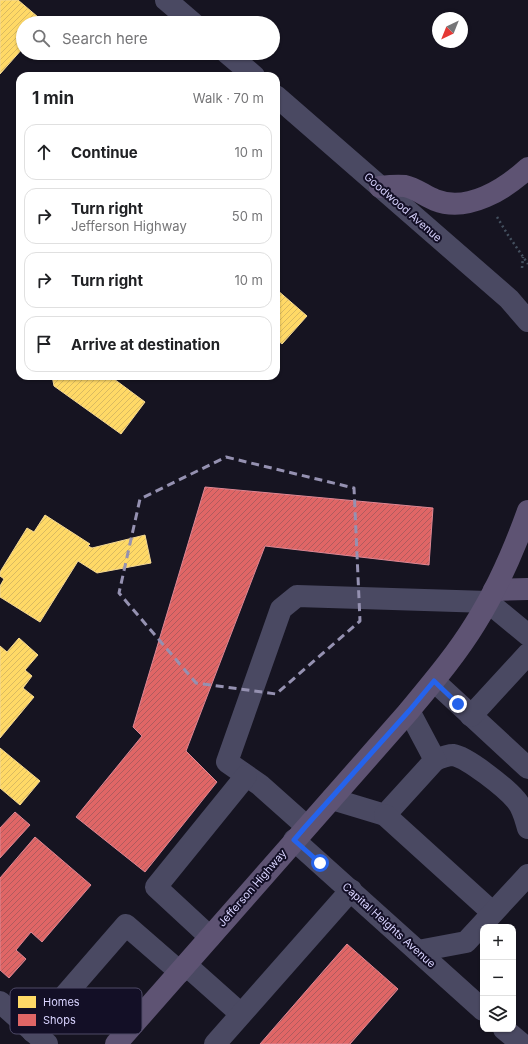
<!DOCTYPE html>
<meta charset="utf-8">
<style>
body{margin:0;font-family:Inter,sans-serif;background:#f6f6f6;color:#202124}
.controls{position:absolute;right:12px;bottom:12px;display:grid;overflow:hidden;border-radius:8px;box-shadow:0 1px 3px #0004}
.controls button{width:36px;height:36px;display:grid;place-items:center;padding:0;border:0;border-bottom:1px solid #e0e0e0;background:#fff;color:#202124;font:20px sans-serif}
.compass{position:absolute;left:432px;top:12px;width:36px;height:36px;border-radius:50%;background:#fff;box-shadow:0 1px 3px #0004;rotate:223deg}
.stop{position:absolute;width:12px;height:12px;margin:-9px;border:3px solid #2563eb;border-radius:50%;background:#fff}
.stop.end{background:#2563eb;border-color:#fff;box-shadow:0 1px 4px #0008}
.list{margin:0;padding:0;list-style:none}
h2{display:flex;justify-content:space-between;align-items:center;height:52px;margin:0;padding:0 16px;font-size:17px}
h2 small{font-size:13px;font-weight:400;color:#757577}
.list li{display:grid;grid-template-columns:26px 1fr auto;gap:12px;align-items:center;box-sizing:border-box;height:56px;margin:0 8px 8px;padding:0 8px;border:1px solid #e0e0e0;border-radius:12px}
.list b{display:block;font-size:15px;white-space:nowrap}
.list p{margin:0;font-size:13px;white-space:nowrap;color:#757577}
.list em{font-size:13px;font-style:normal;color:#757577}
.icon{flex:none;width:22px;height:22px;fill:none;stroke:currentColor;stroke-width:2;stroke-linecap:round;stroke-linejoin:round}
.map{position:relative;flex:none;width:528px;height:1044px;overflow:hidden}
.search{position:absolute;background:#fff;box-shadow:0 1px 3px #0004;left:16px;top:16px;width:264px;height:44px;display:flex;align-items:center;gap:10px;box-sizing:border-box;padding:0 14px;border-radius:22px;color:#757577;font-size:15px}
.panel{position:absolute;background:#fff;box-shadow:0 1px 3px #0004;left:16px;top:72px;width:264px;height:308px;border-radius:12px}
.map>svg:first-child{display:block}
</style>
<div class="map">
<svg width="528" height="1044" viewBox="0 0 528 1044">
<defs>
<pattern id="homes-hatch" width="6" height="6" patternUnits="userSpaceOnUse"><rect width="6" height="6" fill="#ffd966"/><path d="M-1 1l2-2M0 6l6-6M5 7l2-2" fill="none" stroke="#d9ba61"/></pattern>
<pattern id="shops-hatch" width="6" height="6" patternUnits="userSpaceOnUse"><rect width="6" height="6" fill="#e06666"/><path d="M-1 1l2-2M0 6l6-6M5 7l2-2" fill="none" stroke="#b05b5e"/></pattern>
</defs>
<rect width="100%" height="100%" fill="#161421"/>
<g fill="url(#homes-hatch)" stroke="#f4d894">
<polygon points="0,0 18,0 45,23 23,23 23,48 0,74"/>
<polygon points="276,289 307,316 282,344 276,339"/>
<polygon points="52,376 110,376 145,402 121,434 54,386"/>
<polygon points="45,515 90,544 88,546 92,548 145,535 151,563 97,573 78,561 40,622 0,597 0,586 4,579 0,576 0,572 27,528 34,532"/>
<polygon points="19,638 38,655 25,670 32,676 23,688 34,697 0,738 0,646 7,652"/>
<polygon points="0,748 40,781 20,805 0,788"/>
</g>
<g fill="url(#shops-hatch)" stroke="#de8794">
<polygon points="205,487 433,508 429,565 265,546 186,751 217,782 145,872 76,817 142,736 133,727"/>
<polygon points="15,812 30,825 0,858 0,828"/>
<polygon points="35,837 91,885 42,942 31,932 16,950 26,959 9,978 0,970 0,878"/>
<polygon points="347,944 398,989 350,1044 260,1044"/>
</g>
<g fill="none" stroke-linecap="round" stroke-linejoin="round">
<g stroke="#44505f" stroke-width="2.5" stroke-dasharray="2 3" stroke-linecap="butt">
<polyline points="497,217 508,235 528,264"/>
<polyline points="522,268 523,257"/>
</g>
<g stroke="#4a4962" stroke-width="22">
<polyline points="166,0 193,23"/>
<polyline points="227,53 254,76"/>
<polyline points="276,96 509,299 528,321"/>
<polyline points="434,681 528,768"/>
<polyline points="471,716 528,654"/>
<path d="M435,760c5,-2 13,-5 18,-5 14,2 53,33 63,45 7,8 9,18 12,28"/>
<polyline points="332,799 385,815 435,760 409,711"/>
<polyline points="385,815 492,912"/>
<polyline points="306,826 260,785 227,762 281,609 297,596 488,602 528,635"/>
<polyline points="294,840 483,1010"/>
<polyline points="210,937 156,887 246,776"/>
<polyline points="418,951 466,942 528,875"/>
<polyline points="186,965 241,1014"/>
<polyline points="0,1002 47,1044"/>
<polyline points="504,1029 522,1044"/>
<polyline points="33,1032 126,925 180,972"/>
<polyline points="215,1044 351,890"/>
</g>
<g stroke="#5e5373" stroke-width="22">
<path d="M380,187c8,-1 17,-2 25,-1 10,2 20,10 30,14 33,13 70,-11 93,-32"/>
<polyline points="494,590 528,589"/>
<path d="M116,1044l293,-333c23,-28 47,-56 66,-87 22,-35 39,-74 53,-113"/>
</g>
</g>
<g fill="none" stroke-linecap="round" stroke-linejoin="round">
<polyline stroke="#2563eb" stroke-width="5" points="320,863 294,840 306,826 409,711 434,681 458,704"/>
</g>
<path fill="none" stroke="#9591b1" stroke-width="3" stroke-dasharray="8 5" stroke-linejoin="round" d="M226,457l128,31 6,133 -84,73 -80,-11 -77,-90 21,-94z"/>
<g text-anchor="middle" stroke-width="4" stroke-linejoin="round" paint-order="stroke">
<g font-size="11" fill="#d9d4ff" stroke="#130f26">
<text transform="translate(403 207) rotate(41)" y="4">Goodwood Avenue</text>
<text transform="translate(252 888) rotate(-49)" y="4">Jefferson Highway</text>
<text transform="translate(389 925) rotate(42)" y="4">Capital Heights Avenue</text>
</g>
</g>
<rect x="10" y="988" width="132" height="46" rx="6" fill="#130f26" stroke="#4e4a67" stroke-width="1"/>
<rect x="18" y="996" width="18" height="12" fill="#ffd966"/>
<rect x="18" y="1014" width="18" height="12" fill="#e06666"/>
<g font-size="11" fill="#d9d4ff">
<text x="43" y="1006">Homes</text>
<text x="43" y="1024">Shops</text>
</g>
</svg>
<div class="controls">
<button>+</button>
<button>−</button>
<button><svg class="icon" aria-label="layers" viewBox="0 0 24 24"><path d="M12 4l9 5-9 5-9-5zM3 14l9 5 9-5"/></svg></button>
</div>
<svg class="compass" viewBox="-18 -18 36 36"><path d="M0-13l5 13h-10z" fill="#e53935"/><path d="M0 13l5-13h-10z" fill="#757577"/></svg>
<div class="stop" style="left:320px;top:863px"></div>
<div class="stop end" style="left:458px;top:704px"></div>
<div class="search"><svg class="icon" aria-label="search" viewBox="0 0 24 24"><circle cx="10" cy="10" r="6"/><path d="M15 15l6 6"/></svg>Search here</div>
<section class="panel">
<h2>1 min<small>Walk · 70 m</small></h2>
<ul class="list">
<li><svg class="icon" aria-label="ahead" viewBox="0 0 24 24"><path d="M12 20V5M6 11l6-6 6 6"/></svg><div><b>Continue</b></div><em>10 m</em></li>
<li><svg class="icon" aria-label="right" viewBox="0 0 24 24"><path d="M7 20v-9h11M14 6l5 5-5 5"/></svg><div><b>Turn right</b><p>Jefferson Highway</p></div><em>50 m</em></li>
<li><svg class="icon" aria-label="right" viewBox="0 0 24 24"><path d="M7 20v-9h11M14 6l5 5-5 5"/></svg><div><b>Turn right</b></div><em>10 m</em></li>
<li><svg class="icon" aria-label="arrive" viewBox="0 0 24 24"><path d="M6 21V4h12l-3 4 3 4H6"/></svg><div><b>Arrive at destination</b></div></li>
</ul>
</section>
</div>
